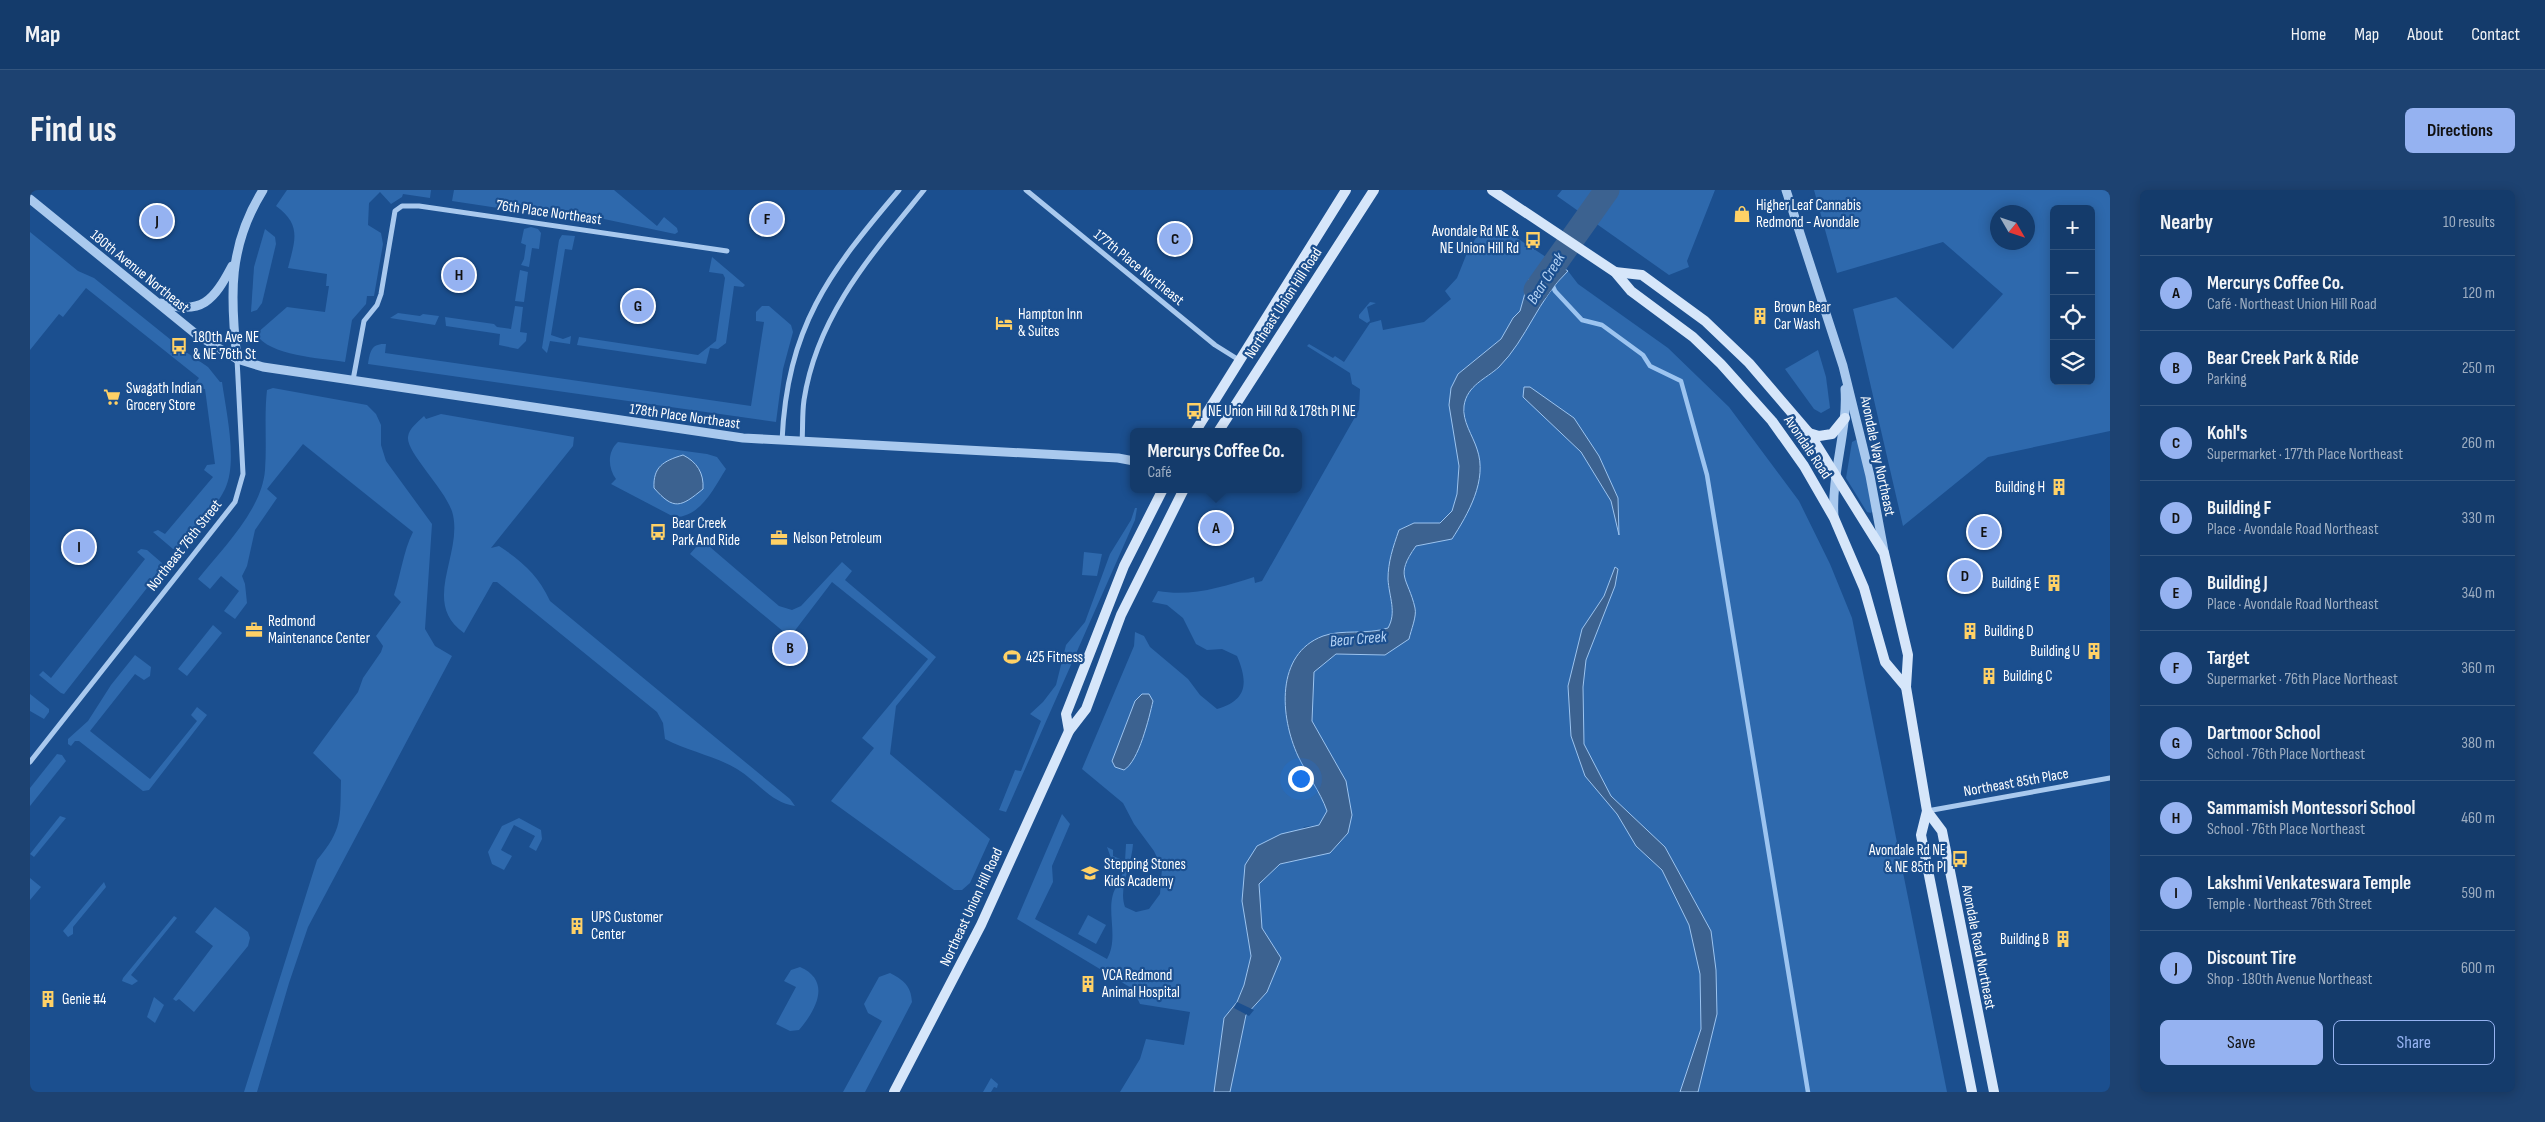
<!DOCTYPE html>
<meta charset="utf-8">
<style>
body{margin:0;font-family:"Sofia Sans Condensed",sans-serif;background:#1d4271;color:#f1f3f6}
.controls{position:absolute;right:15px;top:15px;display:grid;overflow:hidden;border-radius:8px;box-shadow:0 2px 12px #0003}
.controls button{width:45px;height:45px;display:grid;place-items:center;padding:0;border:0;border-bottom:1px solid #33557e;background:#143b6b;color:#f1f3f6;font:25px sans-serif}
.compass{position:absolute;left:1960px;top:15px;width:45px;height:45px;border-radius:50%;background:#143b6b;box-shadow:0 2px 12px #0003;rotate:129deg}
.you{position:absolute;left:1270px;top:588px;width:18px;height:18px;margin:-12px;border:4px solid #fff;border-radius:50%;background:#1a73e8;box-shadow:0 0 0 8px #1a73e833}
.badge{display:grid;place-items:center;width:32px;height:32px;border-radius:50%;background:#95b2f1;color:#111;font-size:16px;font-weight:700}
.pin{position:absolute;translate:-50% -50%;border:2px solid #fff;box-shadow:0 1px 5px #0006}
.popup{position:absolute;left:1100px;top:238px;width:172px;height:65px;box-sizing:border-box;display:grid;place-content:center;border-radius:8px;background:#143b6b;filter:drop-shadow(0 1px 4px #0005);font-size:16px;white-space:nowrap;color:#9dadc1}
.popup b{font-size:19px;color:#f1f3f6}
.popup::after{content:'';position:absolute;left:50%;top:100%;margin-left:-10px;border:10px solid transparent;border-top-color:#143b6b}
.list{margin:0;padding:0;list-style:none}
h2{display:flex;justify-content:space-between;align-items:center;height:65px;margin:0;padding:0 20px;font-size:21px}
h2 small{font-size:16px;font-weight:400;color:#9dadc1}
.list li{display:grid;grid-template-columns:32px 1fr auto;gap:15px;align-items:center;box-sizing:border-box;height:75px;padding:0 20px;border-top:1px solid #33557e}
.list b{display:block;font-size:19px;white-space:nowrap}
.list p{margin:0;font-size:16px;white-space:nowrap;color:#9dadc1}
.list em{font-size:16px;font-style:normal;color:#9dadc1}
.actions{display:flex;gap:10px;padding:15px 20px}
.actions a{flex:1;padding:11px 0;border:1px solid #95b2f1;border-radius:8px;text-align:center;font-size:18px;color:#95b2f1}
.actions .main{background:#95b2f1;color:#111}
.icon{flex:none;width:28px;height:28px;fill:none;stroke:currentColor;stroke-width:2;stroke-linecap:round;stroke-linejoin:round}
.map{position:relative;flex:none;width:2080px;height:902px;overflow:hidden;border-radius:8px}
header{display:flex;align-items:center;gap:30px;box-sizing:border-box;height:70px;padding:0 25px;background:#143b6b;border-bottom:1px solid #33557e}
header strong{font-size:24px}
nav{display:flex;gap:28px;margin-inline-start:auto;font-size:18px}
.intro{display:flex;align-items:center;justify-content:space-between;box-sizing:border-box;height:120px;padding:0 30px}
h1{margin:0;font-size:35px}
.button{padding:12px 22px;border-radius:8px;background:#95b2f1;color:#111;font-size:18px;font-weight:700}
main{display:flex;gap:30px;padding:0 30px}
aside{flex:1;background:#143b6b;border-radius:8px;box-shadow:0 2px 12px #0003}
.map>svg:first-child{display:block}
</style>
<header>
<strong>Map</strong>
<nav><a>Home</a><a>Map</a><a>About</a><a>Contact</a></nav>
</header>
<div class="intro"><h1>Find us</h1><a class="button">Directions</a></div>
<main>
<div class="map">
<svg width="2080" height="902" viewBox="0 0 2080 902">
<rect width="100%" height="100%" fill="#1b4f8f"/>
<g fill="#2e69ad" fill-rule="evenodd">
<path d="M257,0h144l-1,8 -27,-4 -1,3 -11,7 -11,-12 -11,11 -1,22 13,8 2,11 -9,52h-7l-1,8 -14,16 -7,42c-24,-4 -76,-6 -89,-28l31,-27 38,5 4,-26h-3l1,-12 -39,-6c7,-28 14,-43 -12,-62z"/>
<polygon points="424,0 584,0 627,36 634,27 647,38 648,42 645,44 555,25 554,31 422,11"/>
<polygon points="1532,0 1685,0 1657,71 1659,77 1639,85 1527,6"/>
<path d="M1784,0h296v241l-122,26 -85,69 -50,-217 43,-12 57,52 50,-55 -60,-52 -106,31zM2024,19h37v172h-37zM1998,22v30h-30v-30z"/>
<path d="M1464,33l52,34 -8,15 -9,7 -9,32 -7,7 -12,21 -43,35 -2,68 3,24 -2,28 -5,17 -13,12h-25l-15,7c-6,17 -11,32 -11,50 1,17 9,32 0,49l-16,4h-30l-56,74 12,49 25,42 4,13 -8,14 -15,2 -62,74 9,55 -7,29 -7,17 -13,16 -10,74h-94l20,-33 6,-20 38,6 6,-33 -50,-8 -7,-15 -116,-70 45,-105 8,10 -18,42 1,16 -18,37 72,40c13,-23 -3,-50 9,-72l-2,-8 7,-2 3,-7 -3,-9 -10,-3 -4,-11 6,3v6l12,5 1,-17h7c-1,21 -15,44 -8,63l11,5 13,-3 11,-15 2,-26 -8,-17 -20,-27 -11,-21 -41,-34 52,-123 1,-14 9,4 6,11 38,32 12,16 17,14c31,-9 31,-27 20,-53l-15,-7 -15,1 -11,-6 -13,-26 -16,-13 -15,-3 6,-11c33,6 65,-4 96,-14l1,6 7,-2 97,-171 1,-21 -8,-5 -2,-11 -43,-27 2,-2 24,14 2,-2 9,6 26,-39 11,-3 2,10 41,-8 27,-23 -6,-8 12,-13 10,-25 16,-27z"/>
<polygon points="501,37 508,39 511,43 509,59 502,58 499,77 491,75 494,69 496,55 491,53 494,39"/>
<polygon points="235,39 245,47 246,54 232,113 227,120 221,122 224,77"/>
<path d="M0,42l48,39 16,7 92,74 22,15 12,15h2c4,29 16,80 3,107 -10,21 -31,41 -46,59l-6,1 -20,-17 5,-2 7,4 48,-57 -9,-7 3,-5 8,-1 -10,-75 -11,-1 -1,-2 6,-8 -113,-90 -23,29 -4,-3 -29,36z"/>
<polygon points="532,45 545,46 542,60 535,59 521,145 533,149 541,146 540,154 520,151 517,163 512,158 529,50"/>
<polygon points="682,67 715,95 713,97 704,96 696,153 688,159 680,158 676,174 547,155 549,147 668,165 686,151 695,88 693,84 679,82"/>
<polygon points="490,80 498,82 494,112 485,111"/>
<path d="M1538,81l10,13 90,64 61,59 70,94 31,63 22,54 95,474h-717l16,-77 21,-23 14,-34 -19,-30 -3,-44 21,-20 50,-12 16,-71 -34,-60 1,-49 23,-18 49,1 31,-45c-11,-29 -19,-37 0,-64l36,-7 26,-88c-6,-13 -14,-29 -14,-44 0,-22 25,-28 36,-42 25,-30 40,-67 68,-94z"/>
<polygon points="1340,112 1346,113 1337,117 1340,131 1337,133 1329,128 1329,125"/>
<polygon points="485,116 493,117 490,142 497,143 496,151 488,159 469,155 470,144 416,136 415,127 464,134 467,137 481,139"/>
<path d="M732,116h7l22,19 2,7 -10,37 -7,53 -408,-58c2,-12 3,-21 18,-20l-1,9 366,53 13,-84 -8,-1v-9z"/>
<polygon points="368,123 390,126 393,124 409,126 405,135 360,128"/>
<polygon points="1788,160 1796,187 1800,218 1791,223 1784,219 1755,179"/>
<path d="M243,198l94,17 9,9 5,11v20l5,16 46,63 -7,105 10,17 17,10 -144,271 -19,56 -32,109h-13l73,-232c26,-31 23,-41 24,-80l-28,-27 45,-61 5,-14 18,-26 2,-6 -7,-10 25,-34 -7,-7c7,-21 9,-43 19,-63l-110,-88 -36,45 10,9 -22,32 -8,36 -5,10 3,8 2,19 -12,16 -11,-8 15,-20 -18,-15 -11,13 -12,-10c24,-30 64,-69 67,-109 2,-27 -1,-54 2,-80z"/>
<path d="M411,224l133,23 -1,9 -82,102 8,-2c24,16 39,29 51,55l240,198 5,7c-24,-3 -38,-25 -58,-37 -22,-13 -49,-18 -72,-30l-2,-16 -6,-11 -160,-130h-4l-29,51c-43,-30 -2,-77 -11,-118 -5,-24 -47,-62 -45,-78 1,-9 10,-15 16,-21l2,3z"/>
<polygon points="1826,250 1829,253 1843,320 1841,323 1837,322 1816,288 1822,252"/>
<path d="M588,252l89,12 10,3 9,12c-12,19 -26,49 -52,48l-63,-33 5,-5c-8,-11 -9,-27 2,-37z"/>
<polygon points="1105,318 1107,318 1105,330 976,622 969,620 985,580 991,581 1011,531 1000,524 1013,512 1026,495 1036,455 1055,432 1080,364 1101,330"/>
<polygon points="666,357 680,357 749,416 762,420 771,416 812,372 822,381 815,390 906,467 866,516 860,564 960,649 940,693 932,700 924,700 801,611 844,558 832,548 898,469 802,392 760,447 660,364"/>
<polygon points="111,359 117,360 132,373 131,380 34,504 31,503 9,485 13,481 21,488 115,369 107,362"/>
<polygon points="1054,362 1072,364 1067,386 1052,385"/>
<polygon points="183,435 192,443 157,486 148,479"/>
<polygon points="105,465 121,477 120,486 114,490 105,484 60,541 120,589 167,531 161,525 167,517 177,525 119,600 113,601 49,551 45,551 41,556 38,554 38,549 58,531 81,495"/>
<polygon points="0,504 19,519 19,522 14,529 0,521"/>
<polygon points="27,564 32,565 36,571 0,616 0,598"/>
<polygon points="30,626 36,628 4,667 0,664"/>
<polygon points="489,628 511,640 512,649 506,661 499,657 505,646 484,635 471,660 482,666 474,680 462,674 458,662 472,636"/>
<polygon points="0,688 11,697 0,710"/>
<polygon points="74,692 76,697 43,737 43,744 38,747 33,741"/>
<polygon points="185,717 218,742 220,748 218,756 164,822 149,809 146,811 143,809 183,756 165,742"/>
<polygon points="1058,725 1076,735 1066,754 1048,744"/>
<polygon points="144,726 147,728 101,785 108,791 102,795 92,791 93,788"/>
<path d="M770,777c32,14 16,43 -1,63l-9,1 -14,-7 20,-37 -12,-6 7,-11z"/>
<path d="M860,783c13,7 21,12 22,29l-47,90h-22l39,-71 -14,-8 -4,-9 15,-27z"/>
<polygon points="124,807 134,815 125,833 117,827"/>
<polygon points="961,888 968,894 967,898 964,897 961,902 953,902"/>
</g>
<g fill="#3c6290" stroke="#9cc4f0">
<path d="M1516,67l22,14c-30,28 -41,68 -69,96 -13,12 -32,18 -35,39 -2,15 9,30 13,43 11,31 -9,65 -25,90l-36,7c-22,31 -8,31 -1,62 2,8 -4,22 -6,31l-24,16 -49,-1 -22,18 -2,49 34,60 6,34 -4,18 -18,20 -50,11 -21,20 3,44 19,30 -14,34 -21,23 -16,77h-16l10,-74 13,-16 7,-17 7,-29 -9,-55 3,-36 12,-19 24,-12 38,-9 8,-14c-7,-20 -20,-36 -29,-55 -18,-39 -23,-102 25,-120 19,-7 43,-1 65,-8 9,-16 1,-31 0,-49 0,-17 5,-32 11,-49l15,-7h26l12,-12 5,-17 2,-28 -10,-61 2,-17 7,-14 43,-35 12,-21 7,-7 9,-32 9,-7z"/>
<polygon points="1494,197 1500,197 1544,228 1569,266 1588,308 1589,345 1581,311 1551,262 1493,207"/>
<path d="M653,265c14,7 21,18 20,34 -22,18 -29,22 -49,-1 -1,-21 9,-27 29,-33z"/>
<polygon points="1585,377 1588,379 1585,396 1556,470 1553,497 1554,554 1581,606 1635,657 1681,741 1686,780 1687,824 1668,902 1650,902 1671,839 1670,784 1659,735 1632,680 1606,656 1587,624 1555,586 1541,546 1538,496 1552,439 1574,406"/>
<path d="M1112,504h7l4,7c-4,17 -14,60 -29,69l-9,-3 -3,-6 23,-60z"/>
</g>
<polygon fill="#1b4f8f" points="1207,812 1224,820 1219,826 1204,818"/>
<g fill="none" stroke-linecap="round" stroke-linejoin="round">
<polyline stroke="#9cc4f0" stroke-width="4.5" points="1521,92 1525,101 1552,130 1572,135 1613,165 1620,176 1651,191 1677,285 1778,902"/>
<polyline stroke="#3c6290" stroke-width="25" points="1506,100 1577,0"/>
<g stroke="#a9c9ee" stroke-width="5">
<polyline points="996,0 1185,155 1209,170"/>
<polyline points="323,190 334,131 347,115 351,104 365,21 372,16 389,16 697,61"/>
<path d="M752,251c5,-113 46,-168 117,-251"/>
<path d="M772,252c1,-14 0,-28 2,-42 13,-85 68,-146 120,-210"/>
<polyline points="0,572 205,312 213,284 207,169"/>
<polyline points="1897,621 2080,588"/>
</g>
<g stroke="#a9c9ee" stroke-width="9">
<polyline points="1756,0 1813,176 1840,286 1854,361"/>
<polyline points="0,9 167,145 207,169 233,177 713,248 1088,268 1104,271"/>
<path d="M131,113c41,13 53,-3 71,-37"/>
<path d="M207,169c-7,-63 -9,-113 26,-169"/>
<path d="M1804,327c-3,-44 14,-85 11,-128"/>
</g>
<g stroke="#d6e6fa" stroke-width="10">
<polyline points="1462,0 1585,82 1601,101 1663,147 1691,174 1742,231 1774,276 1804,328 1834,398 1855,472 1876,497"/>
<polyline points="1585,82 1612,85 1675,131 1719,173 1779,243 1854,363 1878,465 1876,497 1897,621 1891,645 1942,902"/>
<polyline points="1165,242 1316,0"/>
<polyline points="1188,242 1344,0"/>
<polyline points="1779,243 1789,246 1802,244 1815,228"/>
<polyline points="1039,541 1036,524 1094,376 1133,299"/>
<polyline points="1897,621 1912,641 1964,902"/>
<polyline points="864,902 951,735 1039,541 1056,519 1091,425 1154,299"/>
</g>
</g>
<defs>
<g id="shop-bare" transform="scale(1.35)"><path d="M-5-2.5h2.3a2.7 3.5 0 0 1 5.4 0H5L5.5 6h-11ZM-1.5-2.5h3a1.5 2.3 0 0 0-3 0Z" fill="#ffd166" stroke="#1b4f8f" stroke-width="2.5" paint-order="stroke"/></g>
<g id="bus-bare" transform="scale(1.35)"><path d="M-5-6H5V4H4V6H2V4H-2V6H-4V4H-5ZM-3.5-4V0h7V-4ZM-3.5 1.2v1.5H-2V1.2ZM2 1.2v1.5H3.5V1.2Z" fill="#ffd166" stroke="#1b4f8f" stroke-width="2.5" paint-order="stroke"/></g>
<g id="building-bare" transform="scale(1.35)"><path d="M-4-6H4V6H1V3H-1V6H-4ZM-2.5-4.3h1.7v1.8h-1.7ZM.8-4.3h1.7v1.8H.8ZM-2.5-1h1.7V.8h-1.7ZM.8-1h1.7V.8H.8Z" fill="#ffd166" stroke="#1b4f8f" stroke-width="2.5" paint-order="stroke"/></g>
<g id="hotel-bare" transform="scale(1.35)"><path d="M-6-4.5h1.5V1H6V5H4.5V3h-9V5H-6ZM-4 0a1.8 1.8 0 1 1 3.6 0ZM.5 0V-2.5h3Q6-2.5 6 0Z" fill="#ffd166" stroke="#1b4f8f" stroke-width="2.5" paint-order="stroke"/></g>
<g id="supermarket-bare" transform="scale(1.35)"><path d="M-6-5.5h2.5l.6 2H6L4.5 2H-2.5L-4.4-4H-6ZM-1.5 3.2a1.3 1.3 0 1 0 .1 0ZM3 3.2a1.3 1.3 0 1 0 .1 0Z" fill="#ffd166" stroke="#1b4f8f" stroke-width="2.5" paint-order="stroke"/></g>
<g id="office-bare" transform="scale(1.35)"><path d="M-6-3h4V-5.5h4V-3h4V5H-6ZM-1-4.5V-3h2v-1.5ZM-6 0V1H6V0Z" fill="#ffd166" stroke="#1b4f8f" stroke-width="2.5" paint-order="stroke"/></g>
<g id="stadium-bare" transform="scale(1.35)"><path d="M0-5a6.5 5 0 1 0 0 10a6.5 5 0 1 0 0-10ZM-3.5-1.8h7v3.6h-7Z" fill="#ffd166" stroke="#1b4f8f" stroke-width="2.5" paint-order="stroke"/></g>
<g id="school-bare" transform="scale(1.35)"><path d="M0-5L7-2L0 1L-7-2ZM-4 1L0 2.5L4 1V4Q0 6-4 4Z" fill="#ffd166" stroke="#1b4f8f" stroke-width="2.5" paint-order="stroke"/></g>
</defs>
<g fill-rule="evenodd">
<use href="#shop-bare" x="1712" y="24"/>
<use href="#bus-bare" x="1503" y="50"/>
<use href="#building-bare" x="1730" y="126"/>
<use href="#hotel-bare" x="974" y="133"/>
<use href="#bus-bare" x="149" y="156"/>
<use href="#supermarket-bare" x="82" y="207"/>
<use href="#bus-bare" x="1164" y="221"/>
<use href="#building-bare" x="2029" y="297"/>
<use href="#bus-bare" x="628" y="342"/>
<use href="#office-bare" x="749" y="348"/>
<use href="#building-bare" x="2024" y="393"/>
<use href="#office-bare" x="224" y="440"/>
<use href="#building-bare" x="1940" y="441"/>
<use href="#building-bare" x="2064" y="461"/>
<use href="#stadium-bare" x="982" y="467"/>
<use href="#building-bare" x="1959" y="486"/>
<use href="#bus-bare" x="1930" y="669"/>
<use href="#school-bare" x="1060" y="683"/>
<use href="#building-bare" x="547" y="736"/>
<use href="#building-bare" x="2033" y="749"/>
<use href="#building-bare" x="1058" y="794"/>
<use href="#building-bare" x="18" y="809"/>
</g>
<g text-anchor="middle" stroke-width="4.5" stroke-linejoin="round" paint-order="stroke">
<g font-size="15" fill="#fff" stroke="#1b4f8f" text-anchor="start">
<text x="1726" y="20">Higher Leaf Cannabis<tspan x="1726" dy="17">Redmond - Avondale</tspan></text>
<text x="1489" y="46" text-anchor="end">Avondale Rd NE &amp;<tspan x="1489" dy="17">NE Union Hill Rd</tspan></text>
<text x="1744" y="122">Brown Bear<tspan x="1744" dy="17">Car Wash</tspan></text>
<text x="988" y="129">Hampton Inn<tspan x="988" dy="17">&amp; Suites</tspan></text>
<text x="163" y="152">180th Ave NE<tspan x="163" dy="17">&amp; NE 76th St</tspan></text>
<text x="96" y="203">Swagath Indian<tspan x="96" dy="17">Grocery Store</tspan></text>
<text x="1178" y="226">NE Union Hill Rd &amp; 178th Pl NE</text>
<text x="2015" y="302" text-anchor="end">Building H</text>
<text x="642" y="338">Bear Creek<tspan x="642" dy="17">Park And Ride</tspan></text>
<text x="763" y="353">Nelson Petroleum</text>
<text x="2010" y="398" text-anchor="end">Building E</text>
<text x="238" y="436">Redmond<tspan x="238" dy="17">Maintenance Center</tspan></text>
<text x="1954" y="446">Building D</text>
<text x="2050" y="466" text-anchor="end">Building U</text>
<text x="996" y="472">425 Fitness</text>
<text x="1973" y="491">Building C</text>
<text x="1916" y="665" text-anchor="end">Avondale Rd NE<tspan x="1916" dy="17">&amp; NE 85th Pl</tspan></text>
<text x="1074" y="679">Stepping Stones<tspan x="1074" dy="17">Kids Academy</tspan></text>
<text x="561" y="732">UPS Customer<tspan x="561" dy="17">Center</tspan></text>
<text x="2019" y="754" text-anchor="end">Building B</text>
<text x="1072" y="790">VCA Redmond<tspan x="1072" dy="17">Animal Hospital</tspan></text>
<text x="32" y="814">Genie #4</text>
</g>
<g font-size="15" fill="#fff" stroke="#1b4f8f">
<text transform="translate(519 22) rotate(8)" y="5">76th Place Northeast</text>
<text transform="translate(1109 77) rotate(39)" y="5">177th Place Northeast</text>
<text transform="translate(110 81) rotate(39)" y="5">180th Avenue Northeast</text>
<text transform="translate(1253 113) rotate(-57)" y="5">Northeast Union Hill Road</text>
<text transform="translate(655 226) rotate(8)" y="5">178th Place Northeast</text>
<text transform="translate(1778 257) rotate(56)" y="5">Avondale Road</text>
<text transform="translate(1848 266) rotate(78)" y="5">Avondale Way Northeast</text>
<text transform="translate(154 355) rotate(-52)" y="5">Northeast 76th Street</text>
<text transform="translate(1986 592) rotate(-10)" y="5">Northeast 85th Place</text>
<text transform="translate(941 717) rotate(-65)" y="5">Northeast Union Hill Road</text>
<text transform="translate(1949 757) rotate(79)" y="5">Avondale Road Northeast</text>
</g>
<g font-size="16" font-style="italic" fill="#b5d3f5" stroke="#1b4f8f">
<text transform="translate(1515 88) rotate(-58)" y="6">Bear Creek</text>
<text transform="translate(1328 448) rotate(-5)" y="6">Bear Creek</text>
</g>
</g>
</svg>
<div class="controls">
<button>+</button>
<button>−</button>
<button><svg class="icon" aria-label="locate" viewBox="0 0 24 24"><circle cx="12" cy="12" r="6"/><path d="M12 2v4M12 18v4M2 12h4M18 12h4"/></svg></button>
<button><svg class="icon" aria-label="layers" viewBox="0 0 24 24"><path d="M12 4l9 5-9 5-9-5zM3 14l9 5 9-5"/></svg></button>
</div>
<svg class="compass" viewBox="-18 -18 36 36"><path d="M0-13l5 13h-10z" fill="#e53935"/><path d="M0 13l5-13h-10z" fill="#9dadc1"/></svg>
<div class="you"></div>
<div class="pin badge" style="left:1186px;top:338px">A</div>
<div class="popup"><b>Mercurys Coffee Co.</b>Café</div>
<div class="pin badge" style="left:760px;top:458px">B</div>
<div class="pin badge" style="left:1145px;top:49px">C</div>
<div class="pin badge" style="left:1935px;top:386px">D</div>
<div class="pin badge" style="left:1954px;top:342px">E</div>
<div class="pin badge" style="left:737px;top:29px">F</div>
<div class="pin badge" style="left:608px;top:116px">G</div>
<div class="pin badge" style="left:429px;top:85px">H</div>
<div class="pin badge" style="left:49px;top:357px">I</div>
<div class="pin badge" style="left:127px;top:31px">J</div>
</div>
<aside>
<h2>Nearby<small>10 results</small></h2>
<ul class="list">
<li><span class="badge">A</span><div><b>Mercurys Coffee Co.</b><p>Café · Northeast Union Hill Road</p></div><em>120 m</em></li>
<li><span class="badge">B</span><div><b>Bear Creek Park &amp; Ride</b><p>Parking</p></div><em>250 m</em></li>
<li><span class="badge">C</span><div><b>Kohl's</b><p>Supermarket · 177th Place Northeast</p></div><em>260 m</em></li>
<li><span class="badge">D</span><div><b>Building F</b><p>Place · Avondale Road Northeast</p></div><em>330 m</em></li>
<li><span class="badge">E</span><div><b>Building J</b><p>Place · Avondale Road Northeast</p></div><em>340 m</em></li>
<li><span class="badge">F</span><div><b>Target</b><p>Supermarket · 76th Place Northeast</p></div><em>360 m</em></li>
<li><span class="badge">G</span><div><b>Dartmoor School</b><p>School · 76th Place Northeast</p></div><em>380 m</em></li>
<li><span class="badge">H</span><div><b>Sammamish Montessori School</b><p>School · 76th Place Northeast</p></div><em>460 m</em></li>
<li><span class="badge">I</span><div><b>Lakshmi Venkateswara Temple</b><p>Temple · Northeast 76th Street</p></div><em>590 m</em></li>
<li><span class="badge">J</span><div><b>Discount Tire</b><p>Shop · 180th Avenue Northeast</p></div><em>600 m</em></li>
</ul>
<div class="actions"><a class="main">Save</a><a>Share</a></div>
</aside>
</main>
